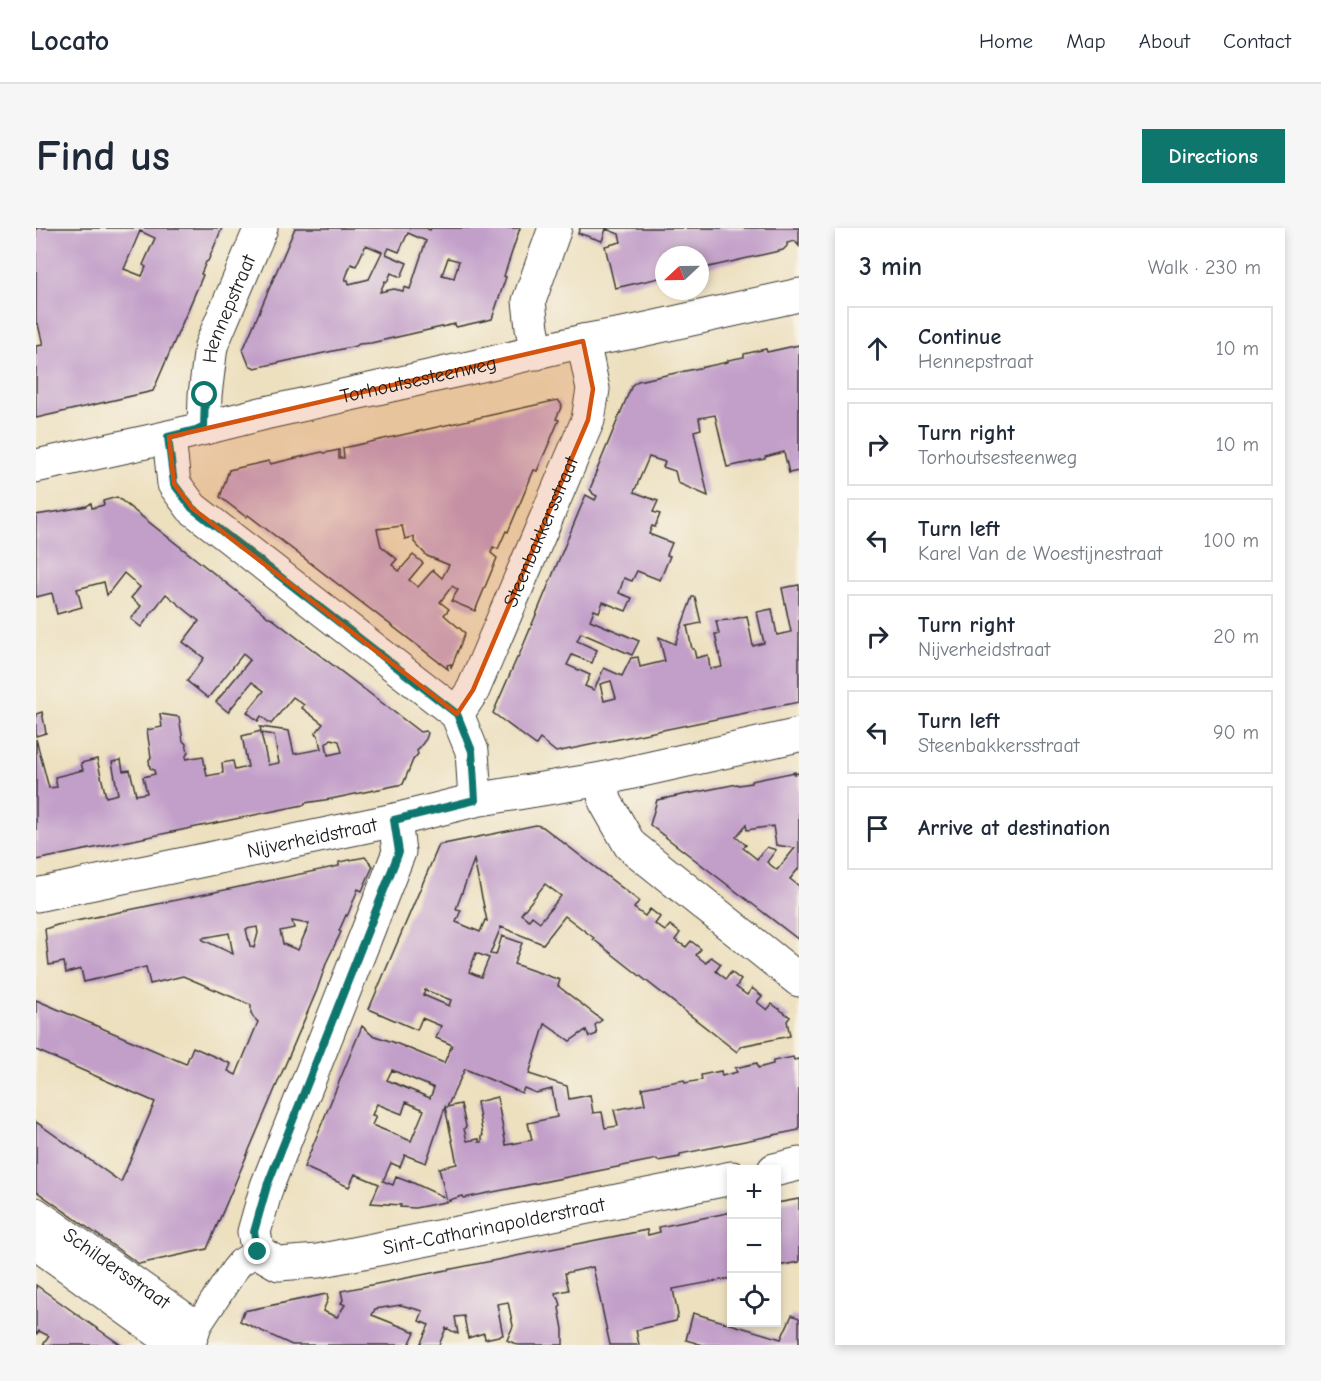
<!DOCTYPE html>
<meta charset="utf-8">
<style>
body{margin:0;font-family:"Comic Neue",sans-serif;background:#f6f6f7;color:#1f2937}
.controls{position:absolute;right:18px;bottom:18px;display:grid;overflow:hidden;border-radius:0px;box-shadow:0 3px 9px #0003}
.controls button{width:54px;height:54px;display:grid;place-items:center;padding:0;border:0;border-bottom:2px solid #e0e1e3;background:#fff;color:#1f2937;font:30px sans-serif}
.compass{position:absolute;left:619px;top:18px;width:54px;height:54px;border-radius:50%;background:#fff;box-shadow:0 3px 9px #0003;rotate:248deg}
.stop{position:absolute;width:18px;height:18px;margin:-14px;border:4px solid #0f766e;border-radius:50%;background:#fff}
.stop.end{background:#0f766e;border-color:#fff;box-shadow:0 2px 6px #0008}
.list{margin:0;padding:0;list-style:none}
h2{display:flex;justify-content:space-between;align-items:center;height:78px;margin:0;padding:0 24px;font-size:26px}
h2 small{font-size:20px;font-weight:400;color:#747a83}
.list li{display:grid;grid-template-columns:39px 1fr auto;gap:18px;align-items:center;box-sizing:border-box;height:84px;margin:0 12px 12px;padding:0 12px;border:2px solid #e0e1e3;border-radius:0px}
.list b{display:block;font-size:22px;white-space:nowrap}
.list p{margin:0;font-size:20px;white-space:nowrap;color:#747a83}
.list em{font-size:20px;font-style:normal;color:#747a83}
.icon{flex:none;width:33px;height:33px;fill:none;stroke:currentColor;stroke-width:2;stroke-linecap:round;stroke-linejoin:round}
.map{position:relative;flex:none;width:763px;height:1117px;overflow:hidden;border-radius:0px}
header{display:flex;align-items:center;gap:36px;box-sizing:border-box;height:84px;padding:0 30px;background:#fff;border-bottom:2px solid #e0e1e3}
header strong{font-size:28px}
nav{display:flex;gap:33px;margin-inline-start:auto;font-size:21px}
.intro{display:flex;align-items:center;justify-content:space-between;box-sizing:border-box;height:144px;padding:0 36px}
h1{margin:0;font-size:42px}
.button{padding:15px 27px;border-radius:0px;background:#0f766e;color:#fff;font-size:21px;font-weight:700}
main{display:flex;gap:36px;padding:0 36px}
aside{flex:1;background:#fff;border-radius:0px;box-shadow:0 3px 9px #0003}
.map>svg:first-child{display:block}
</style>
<header>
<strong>Locato</strong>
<nav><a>Home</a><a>Map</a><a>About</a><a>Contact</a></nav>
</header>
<div class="intro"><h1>Find us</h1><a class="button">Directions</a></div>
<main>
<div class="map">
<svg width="763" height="1117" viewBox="0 0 763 1117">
<rect width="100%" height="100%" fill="#f7f3e8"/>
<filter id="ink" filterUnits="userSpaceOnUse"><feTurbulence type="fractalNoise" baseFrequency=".0167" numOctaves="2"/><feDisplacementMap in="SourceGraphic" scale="12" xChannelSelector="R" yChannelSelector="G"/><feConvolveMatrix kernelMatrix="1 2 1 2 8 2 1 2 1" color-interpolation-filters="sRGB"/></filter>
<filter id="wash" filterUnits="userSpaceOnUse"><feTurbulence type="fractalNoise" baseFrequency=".008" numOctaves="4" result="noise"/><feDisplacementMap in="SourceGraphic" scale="24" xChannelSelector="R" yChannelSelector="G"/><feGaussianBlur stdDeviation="1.35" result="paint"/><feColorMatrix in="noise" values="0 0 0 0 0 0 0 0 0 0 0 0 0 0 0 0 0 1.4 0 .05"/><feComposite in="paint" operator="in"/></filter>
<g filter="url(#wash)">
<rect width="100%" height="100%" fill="#ede0bf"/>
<g id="blocks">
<g fill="#c29fc9" fill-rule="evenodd">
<path d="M0,0h186l-14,33 -2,1 -5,12 2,1 -50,116 -117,27v-72l7,-1 -5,-21h-2zM104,3l15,7 -12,27 3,2 -4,9 -18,-7z"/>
<path d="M259,0h131l4,2 1,-2h89l-16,48 2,1 -14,42 -36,8 -1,-3 -84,19 -12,1 -3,2 -101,22 -6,-3 -6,-15zM372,5l18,8 -16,48 -6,-2 -1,4 -9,-2 -14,3 5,-11 2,1 4,-9 10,4 6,-14 -21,-9 3,-6 10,4zM330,17l16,7 -13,27 -20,5 -1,-4h-3l6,-16 5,2zM412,30l11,3 -5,17 -12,-3z"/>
<polygon points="544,0 763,0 763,18 759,13 751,15 751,18 747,22 664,41 664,27 628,27 628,49 579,60 569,18 585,14 583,6 570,1 566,13 542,5"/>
<path d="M763,117v126l-10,2 -5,-21 -19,5v2l-38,8 -12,-52 -16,3 2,11 -7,2 14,65 -30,-13 -3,-12 -12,-4 2,-5 -16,-5 -15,35 24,9 -5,11 7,2 -5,13 -3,-1 -3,8 23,9 -5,12 3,1 -10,24 -23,-9 -5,10 -8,-3 -5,15 13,5 -6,13 -23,-9 -4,10 -5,-2 -4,10 49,21 -7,14 -51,-22 -4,8 20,9 -5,13 -20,-8 -5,10 23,10 -5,11 9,4 10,-22 18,8 9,-18 7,-1 2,10 25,-6 -6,-24 16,7 17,-47h3l6,26 -14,3 5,23h2l2,9 12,-3 2,14 12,-2 -7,-33h4l-3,-13 13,-1 18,-4 6,30 11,-3 -7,-31 15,-3 5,26 14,-3 -9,-44 17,-3v117l-243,50 -16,-13 -4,6 -43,-32 24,-55h1l67,-161 1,-2 9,5 2,-4 -4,-2 -3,-5 5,-12h-1l38,-92 6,-4 90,-19v-2l16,-3v-3l22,-5 1,3zM575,453l5,17 -12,3 -4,-17z"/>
<path d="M522,172l4,5 -6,14 3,1 -22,51 -3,-1 -26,62 -2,-1 -8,18 -5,-2 -2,6 6,5 -22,53 -24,-10 7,-11 -6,-4 -12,16 9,7 -5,6 21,18 -14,35v-4l-4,1 1,4 -200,-154 -2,2 -26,-20 9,-27 40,-9 1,3 52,-12 3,1 14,-3v8h5l-1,-10zM366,298l3,13 9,-2v5l13,14 22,9 -7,13 -9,-8 -15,17 -9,-7 14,-17 -10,-8 -14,16 -7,-6 5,-6 -16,-13 -4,-17z"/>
<path d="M81,269l132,104 19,16h2l150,115 5,-1 3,2 -2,6 -9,12 1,3 -5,6 -10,24 -72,15 -26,4v1l-2,1 -267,55v-121l13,49 8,-1 -2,-10 28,-7 -2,-7 16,-4 9,38 12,-3 -6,-32 9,-2 2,11 7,-1 6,25 11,-2 -4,-16 12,-3 -1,-4 -4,-2 -1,-8 2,-3 -4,-27 15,-3 -2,-13 19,3 4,24 3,3 2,8 -2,4v3l17,-3 4,20 16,-3 -1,-10 11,-2 2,9 13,-3 -6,-31 19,-5 -1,-4 29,4 5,23 27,-5 -3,-14 -3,-1 8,-10 -21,-16 2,-3 -11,-8 -22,27 -10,-8 -3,5 -11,-9 17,-21 -12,-9 -24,30 -12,-10 34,-42 -7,-6 -35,44 -21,-17 17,-23 -21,-16 16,-21 -33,-27 -25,33 -10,-8 10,-13 -10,-8 9,-11 -16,-14 -17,22 -3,-13 -27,7 5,18 -25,7 -5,-21 -16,4v-82l25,-4 26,-5 4,-3 1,5 12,-3 -1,-4zM225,505l13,2 5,28 -11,2zM295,511l8,2 3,11 -14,3 -2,-11z"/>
<polygon points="6,484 10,505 0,508 0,486"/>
<path d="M759,544l-1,2 5,-1v95l-9,11 9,7v54l-149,-115 7,-25 80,-16 2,1 12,-2v-2zM710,597l1,5 26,-4 3,19 19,3 -18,22 -10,-8 9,-12 -9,-3 -10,12 -14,-11 3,-3 -10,-8z"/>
<path d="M500,597l7,2 96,74 -5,7 11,8 5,-7 10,8 -5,7 10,7 5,-6 10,8 -5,7 11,7 5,-6 10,8 -5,6 10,8 5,-6 10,7 -5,7 10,8 5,-7 10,8 -5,7 11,8 5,-7 10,8 -5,6 10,8 5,-6 18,13 -3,4 3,15 -49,10 -4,6 -144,-113 1,-1 -29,-22 -22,28 -42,-17 -11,27 6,1 6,-19 20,7 -8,21 46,16 -2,6 44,34 -7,5 2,9 -8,3 -3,-7 -16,11 -25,-17 -16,50 38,12 2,13 21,-4 3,18 9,-1 3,16 13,-2 -4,-16 31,-6 -3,-16 42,-8 1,3 17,-3 -1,-5 20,-4 1,5 15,-4 -2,-4 22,-5 1,5 15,-4v-3l20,-4 1,3 5,-1v71l-119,24v3l-22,4 -1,-2 -169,34 -24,5 -1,-2 -14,4 1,1 -35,7 -15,-1 1,-2 -30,-2 8,-19 -24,-10 -6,13 -45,-20 58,-141 10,9 21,7 51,21 8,-18 -16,-7 5,-12 -19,-8 -5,12 -48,-21 70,-164zM438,632l13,61 -2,-1 -5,12 -24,-10 5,-12 -5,-1zM509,656l16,12 -21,26 -8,-6 -3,4 -8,-6zM440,725l13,5 -8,19 -12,-5zM389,762l26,10 -2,6 -26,-11zM429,841l57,24 2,-5 12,5 16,-4 5,28 -29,6 4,17 -26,5 -9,-48 -20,5 6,34h-1v6h-3v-3l-12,2 -3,-12 2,-3 -5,-22 -14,3zM356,842l42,18 -4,10 -43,-18zM370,874l18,8 -13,31 -39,-16 4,-9 -4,-1 5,-11 25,10zM409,879l12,57 -18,4 7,30 -37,-17v1l-13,-5 -3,8 -10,-4 8,-18 9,4 5,-12 21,8z"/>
<path d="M329,629l8,9 -11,25 -4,-2 -9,23 -2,4 -1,-1 -7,16 2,1 -14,29 -10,29 -110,259 -68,15 -103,-73v-69l85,60 34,-80 -119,-52v-50l150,64 7,-17 38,17 -3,7 8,4 22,-53 -5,-5 -2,-4v-8l-68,-29 -33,8 -4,-17 -62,15 -3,-13 -15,4 -2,-11 -15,3 -4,-36 12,-4 282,-59v-4zM256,693l17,3 -11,26 -15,-6 -3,-13 14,-3zM221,699l1,6 -4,15 -4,-2 -4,-17zM193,705l4,21 -30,-14 -1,-2z"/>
<polygon points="763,971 763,1034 741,1038 741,975"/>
<polygon points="696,984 696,1050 637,1061 642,1087 640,1093 600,1102 603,1117 574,1117 557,1039 529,1045 533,1062 519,1065 520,1068 523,1071 525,1077 523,1080 527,1101 527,1117 482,1117 471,1112 477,1098 472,1074 461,1076 467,1107 449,1111 448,1105 432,1110 428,1088 419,1089 422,1106 410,1100 403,1117 384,1117 393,1097 383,1093 387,1083 365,1077 339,1081 336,1087 379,1104 373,1117 256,1117 204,1093 208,1083 291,1066 292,1071 287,1083 301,1089 309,1077 305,1075 307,1072 305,1063 611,1002 612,1007 624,1004 623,999"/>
<polygon points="0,1057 46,1090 85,1117 7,1117 13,1108 3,1103 0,1107"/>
<polygon points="657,1085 745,1111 756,1087 763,1090 763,1117 667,1117 650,1112"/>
</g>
</g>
</g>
<g filter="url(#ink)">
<use href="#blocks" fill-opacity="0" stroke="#3b3934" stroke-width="1.5"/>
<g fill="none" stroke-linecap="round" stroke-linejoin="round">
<g stroke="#3b3934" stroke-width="29">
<g id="pedestrian">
<path id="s1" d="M0,983l162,114"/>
<polyline points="157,1113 162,1097 199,1041 205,1034 222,1024"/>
</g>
</g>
<g stroke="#3b3934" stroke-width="35">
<g id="minor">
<polyline points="501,125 496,100 493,73 519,0"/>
<path id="s2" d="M168,200l1,-33 6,-49 50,-118"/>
<polyline points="133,209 138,256 156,280 421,486 436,523 439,572"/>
<path id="s3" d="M421,486l16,-24 115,-270 5,-31 -10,-48"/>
<polyline points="566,551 569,573 594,617 763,752"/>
<path id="s4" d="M359,592l4,32 -132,334 -13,46 4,20 21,12 39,-3 414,-83"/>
<path id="s5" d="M0,667l359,-75 80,-20 127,-21 197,-44"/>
<polyline points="738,942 763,936"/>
<polyline points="0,1015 141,1117"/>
</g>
</g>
<g stroke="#3b3934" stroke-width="35">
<g id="tertiary">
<path id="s6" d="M0,238l133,-29 96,-24 226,-50 92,-22 50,-9 166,-37"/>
</g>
</g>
<use href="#pedestrian" stroke="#fff" stroke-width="27"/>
<use href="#minor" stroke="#fff" stroke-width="33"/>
<use href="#tertiary" stroke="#fff" stroke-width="33"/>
</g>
</g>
<g fill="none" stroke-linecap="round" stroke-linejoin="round" filter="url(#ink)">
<polyline stroke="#0f766e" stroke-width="8" points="169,167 168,200 132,209 138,256 156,280 421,486 436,523 439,572 358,592 363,624 231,958 218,1004 222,1024"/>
</g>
<path fill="#d4530e" fill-opacity="0.2" stroke="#d4530e" stroke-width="4.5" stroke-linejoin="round" d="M547,113l10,48 -5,31 -115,270 -16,24 -265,-206 -18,-24 -5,-47z"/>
<g text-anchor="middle" stroke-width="4.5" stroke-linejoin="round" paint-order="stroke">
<g font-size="20" fill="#1c1c1c" stroke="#f7f3e8">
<text dy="7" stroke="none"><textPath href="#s2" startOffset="123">Hennepstraat</textPath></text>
<text dy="7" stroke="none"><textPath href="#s6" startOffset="392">Torhoutsesteenweg</textPath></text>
<text dy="7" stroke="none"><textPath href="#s3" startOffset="201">Steenbakkersstraat</textPath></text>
<text dy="7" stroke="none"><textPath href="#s5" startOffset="282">Nijverheidstraat</textPath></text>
<text dy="7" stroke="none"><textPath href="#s4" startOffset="702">Sint-Catharinapolderstraat</textPath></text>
<text dy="7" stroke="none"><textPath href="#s1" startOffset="99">Schildersstraat</textPath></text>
</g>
</g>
</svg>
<div class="controls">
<button>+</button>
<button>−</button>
<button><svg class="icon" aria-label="locate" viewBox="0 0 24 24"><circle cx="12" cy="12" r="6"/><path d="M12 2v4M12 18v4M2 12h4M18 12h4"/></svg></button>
</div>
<svg class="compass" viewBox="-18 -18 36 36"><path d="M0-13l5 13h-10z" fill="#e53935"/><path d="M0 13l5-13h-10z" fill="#747a83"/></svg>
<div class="stop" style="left:169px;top:167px"></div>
<div class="stop end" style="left:222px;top:1024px"></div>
</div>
<aside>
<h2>3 min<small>Walk · 230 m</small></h2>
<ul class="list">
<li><svg class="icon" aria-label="ahead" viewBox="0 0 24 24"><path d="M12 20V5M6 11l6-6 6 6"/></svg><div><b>Continue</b><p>Hennepstraat</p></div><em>10 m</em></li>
<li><svg class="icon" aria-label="right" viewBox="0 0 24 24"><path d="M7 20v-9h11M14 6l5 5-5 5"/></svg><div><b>Turn right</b><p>Torhoutsesteenweg</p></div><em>10 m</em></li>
<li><svg class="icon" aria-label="left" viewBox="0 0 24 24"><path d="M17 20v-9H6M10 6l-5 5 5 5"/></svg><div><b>Turn left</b><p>Karel Van de Woestijnestraat</p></div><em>100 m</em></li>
<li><svg class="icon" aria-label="right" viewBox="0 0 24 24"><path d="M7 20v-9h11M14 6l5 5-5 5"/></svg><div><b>Turn right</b><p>Nijverheidstraat</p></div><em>20 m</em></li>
<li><svg class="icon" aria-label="left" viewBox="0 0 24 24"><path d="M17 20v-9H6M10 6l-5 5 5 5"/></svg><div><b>Turn left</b><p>Steenbakkersstraat</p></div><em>90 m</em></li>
<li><svg class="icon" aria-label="arrive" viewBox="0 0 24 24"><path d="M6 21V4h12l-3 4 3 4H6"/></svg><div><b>Arrive at destination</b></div></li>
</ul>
</aside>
</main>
